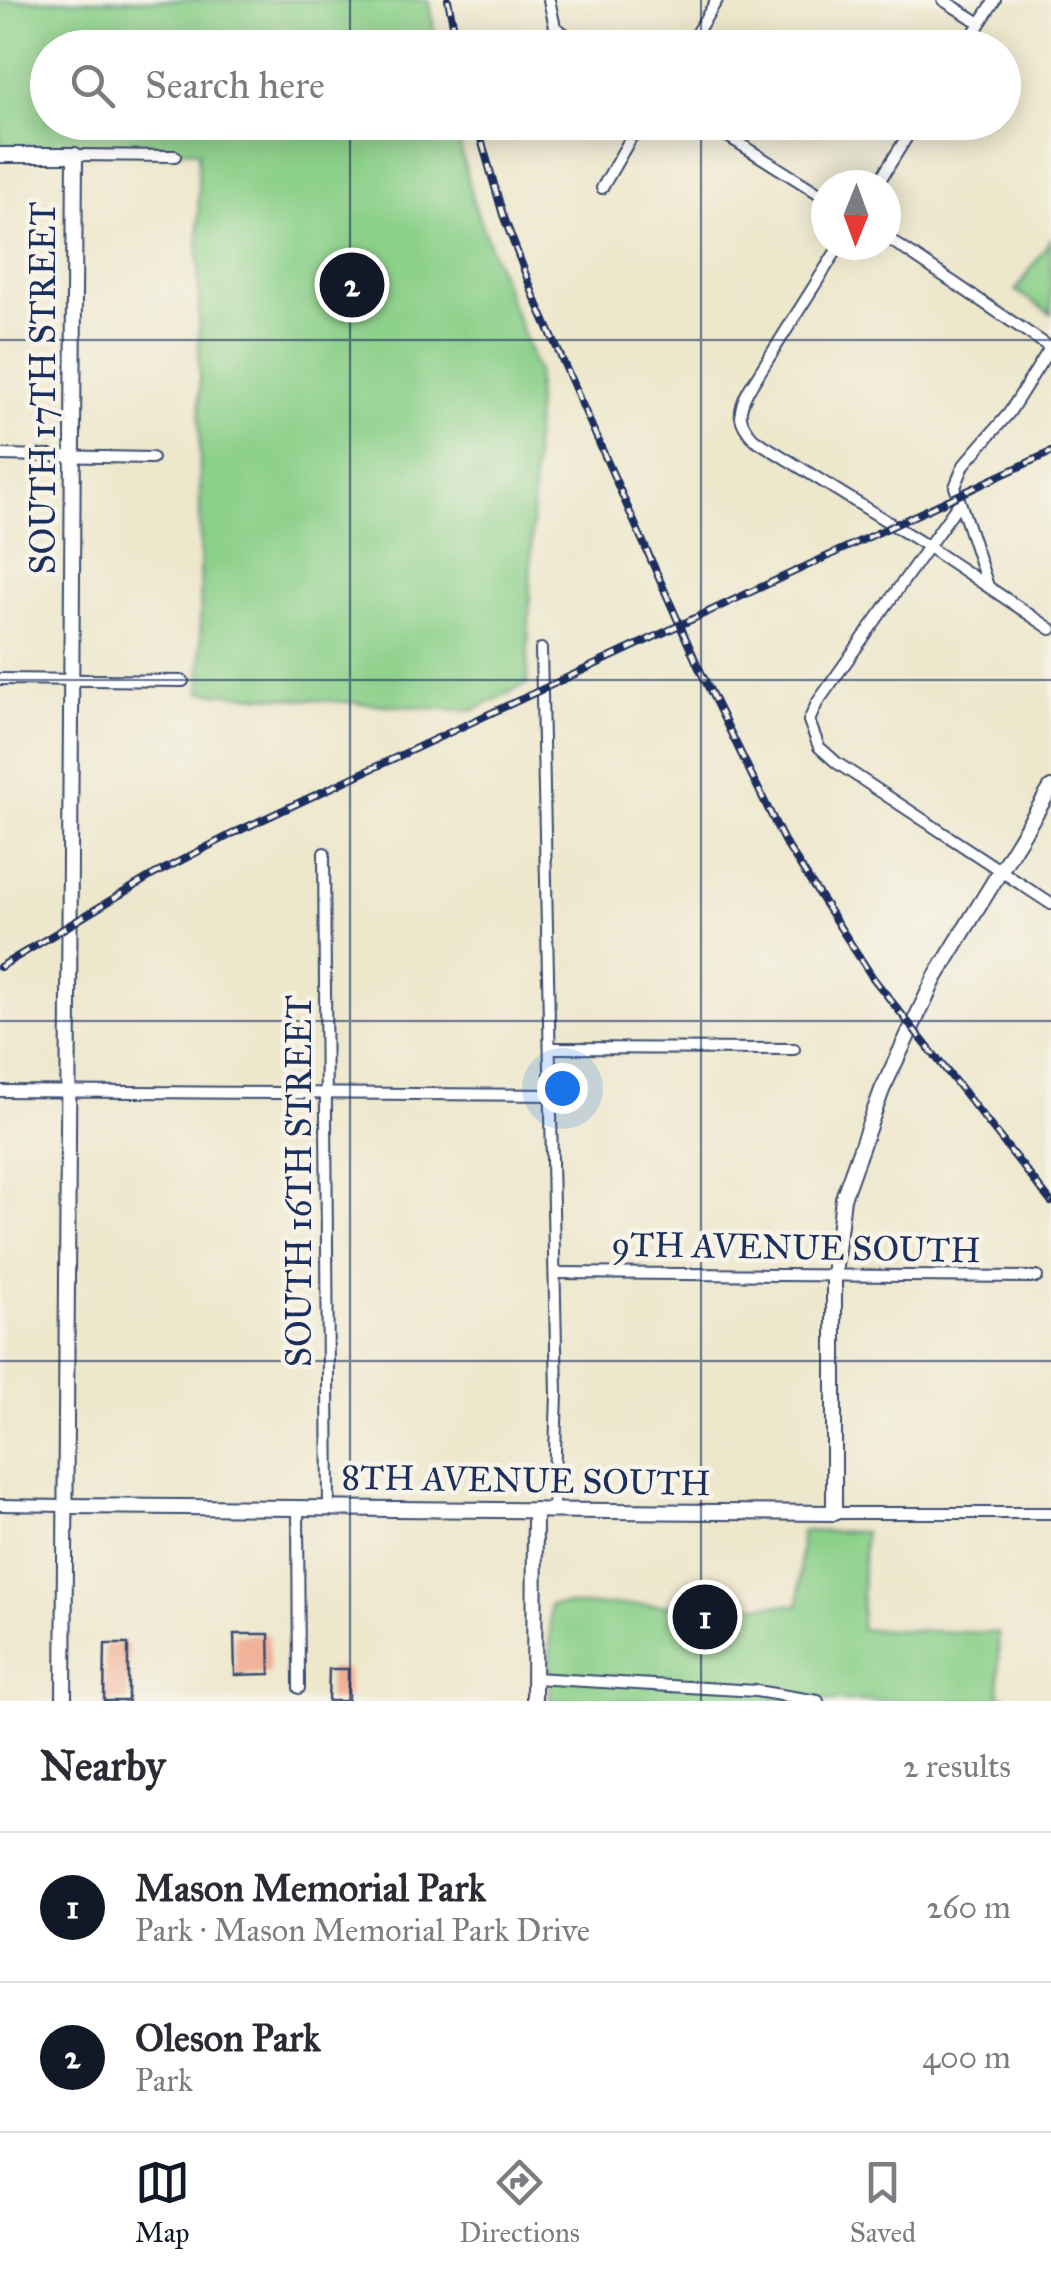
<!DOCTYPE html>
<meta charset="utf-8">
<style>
body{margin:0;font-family:"IM FELL Great Primer",serif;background:#f7f7f7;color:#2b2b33}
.compass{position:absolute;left:811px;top:170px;width:90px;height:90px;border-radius:50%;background:#fff;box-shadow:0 5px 25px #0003;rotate:181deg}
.you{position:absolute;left:562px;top:1088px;width:35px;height:35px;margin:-25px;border:8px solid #fff;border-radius:50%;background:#1a73e8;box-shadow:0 0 0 15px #1a73e833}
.badge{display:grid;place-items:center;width:65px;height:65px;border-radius:50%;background:#111827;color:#fff;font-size:32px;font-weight:700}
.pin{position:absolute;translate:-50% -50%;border:5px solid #fff;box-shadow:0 2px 10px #0006}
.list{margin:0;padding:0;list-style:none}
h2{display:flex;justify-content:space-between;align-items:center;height:130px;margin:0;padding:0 40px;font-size:42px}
h2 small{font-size:32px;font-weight:400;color:#7c7c81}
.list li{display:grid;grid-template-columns:65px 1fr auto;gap:30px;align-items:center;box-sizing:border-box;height:150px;padding:0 40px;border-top:2px solid #e1e1e2}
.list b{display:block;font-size:38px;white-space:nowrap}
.list p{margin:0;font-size:32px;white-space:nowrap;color:#7c7c81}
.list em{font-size:32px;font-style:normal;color:#7c7c81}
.icon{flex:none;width:55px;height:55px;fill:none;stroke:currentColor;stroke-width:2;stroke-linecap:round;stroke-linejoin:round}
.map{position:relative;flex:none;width:1051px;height:1701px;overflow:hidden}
.search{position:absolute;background:#fff;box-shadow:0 5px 25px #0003;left:30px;right:30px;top:30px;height:110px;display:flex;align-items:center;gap:25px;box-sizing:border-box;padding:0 35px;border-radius:55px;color:#7c7c81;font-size:38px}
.sheet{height:430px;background:#fff}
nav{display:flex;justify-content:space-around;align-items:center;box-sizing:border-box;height:140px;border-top:2px solid #e1e1e2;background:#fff;font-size:28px;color:#7c7c81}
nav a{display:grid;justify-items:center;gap:5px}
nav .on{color:#111827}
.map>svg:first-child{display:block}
</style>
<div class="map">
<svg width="1051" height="1701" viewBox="0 0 1051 1701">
<rect width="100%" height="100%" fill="#f7f3e8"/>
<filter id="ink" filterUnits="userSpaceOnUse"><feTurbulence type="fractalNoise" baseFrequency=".01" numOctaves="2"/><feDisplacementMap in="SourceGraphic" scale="20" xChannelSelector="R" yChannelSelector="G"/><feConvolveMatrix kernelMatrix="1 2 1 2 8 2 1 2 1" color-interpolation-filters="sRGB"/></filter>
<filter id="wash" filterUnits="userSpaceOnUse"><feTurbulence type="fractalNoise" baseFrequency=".0048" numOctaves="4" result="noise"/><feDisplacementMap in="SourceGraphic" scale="40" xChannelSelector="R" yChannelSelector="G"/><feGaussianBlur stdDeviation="2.25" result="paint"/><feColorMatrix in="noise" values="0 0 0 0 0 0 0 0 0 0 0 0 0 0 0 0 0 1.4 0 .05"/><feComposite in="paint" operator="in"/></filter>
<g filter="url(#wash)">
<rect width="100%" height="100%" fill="#ede7cc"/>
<g fill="#8cd08a" stroke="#548074" stroke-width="2.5">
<polygon points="0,0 428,0 438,47 48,48 48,122 455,123 472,199 537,371 527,684 472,711 201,692 198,151 0,145"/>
<polygon points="1051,239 1051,314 1016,291"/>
<polygon points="801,1531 864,1532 861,1629 998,1633 999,1695 1018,1701 550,1701 550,1605 799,1605"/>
</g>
<g id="blocks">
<g fill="#f0ab92">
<polygon points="234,1634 269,1634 270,1674 235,1675"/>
<polygon points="105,1644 128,1644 128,1701 104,1701"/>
<polygon points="329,1669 348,1669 348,1701 328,1701"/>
</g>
</g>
</g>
<g filter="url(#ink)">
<use href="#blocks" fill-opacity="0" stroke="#3a4b6e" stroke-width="2.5"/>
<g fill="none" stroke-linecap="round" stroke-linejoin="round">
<g stroke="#3a4b6e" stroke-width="14">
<g id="minor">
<polyline points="549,0 555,27 585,48"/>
<polyline points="943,0 980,23"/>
<polyline points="687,48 717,0"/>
<polyline points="964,48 995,0"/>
<polyline points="705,122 826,198"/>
<polyline points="75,155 175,156"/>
<polyline points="877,185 916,122"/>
<polyline points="602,188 640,122"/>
<polyline points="886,237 1051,348"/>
<path d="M840,245l-92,146c-11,21 -10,31 6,48l173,107 124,83"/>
<polyline points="0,455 152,458"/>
<polyline points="959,503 817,703 809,721 819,747 837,763 1051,904"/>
<polyline points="988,586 955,487 964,465 1009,413 1050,348"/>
<polyline points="541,649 557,1394 553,1510"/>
<polyline points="0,679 183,681"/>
<polyline points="324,853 329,1508"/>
<polyline points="551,1048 794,1049"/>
<polyline points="0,1091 552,1095"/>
<polyline points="555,1273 1037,1277"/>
<polyline points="0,1505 65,1506"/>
<polyline points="298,1508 299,1688"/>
<polyline points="834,1513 1051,1513"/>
<polyline points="534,1678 756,1691 818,1701"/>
</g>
</g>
<g stroke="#3a4b6e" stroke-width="18">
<g id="tertiary">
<polyline points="0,155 75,155 64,1701"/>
<polyline points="65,1506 834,1513 834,1275 843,1198 882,1090 935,978 1051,788"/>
<polyline points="534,1701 535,1510"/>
</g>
</g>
<use href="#minor" stroke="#fff" stroke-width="10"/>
<use href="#tertiary" stroke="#fff" stroke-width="14"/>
<g stroke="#1b2f5e" stroke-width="8">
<g id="rail">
<polyline points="448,0 458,48"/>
<polyline points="476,122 503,215 534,296 698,666 784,841 873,978 1051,1202"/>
<polyline points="0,967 151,876 236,832 1051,452"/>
</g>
</g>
<use href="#rail" stroke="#f7f3e8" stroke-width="4" stroke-dasharray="11" stroke-linecap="butt"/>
</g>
</g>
<path fill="none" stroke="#1b2f5e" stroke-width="2.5" stroke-opacity="0.55" d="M350,0v48M701,0v48M350,122v1579M701,122v1579M0,340h1051M0,680h1051M0,1021h1051M0,1361h1051"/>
<g text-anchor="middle" stroke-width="9" stroke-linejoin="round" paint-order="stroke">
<g font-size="35" fill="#1b2f5e" stroke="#f7f3e8">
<text transform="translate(43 388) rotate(-90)" y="12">SOUTH 17TH STREET</text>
<text transform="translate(299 1181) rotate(-90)" y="12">SOUTH 16TH STREET</text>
<text transform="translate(796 1247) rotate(1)" y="12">9TH AVENUE SOUTH</text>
<text transform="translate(526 1480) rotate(1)" y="12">8TH AVENUE SOUTH</text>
</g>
</g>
</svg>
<svg class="compass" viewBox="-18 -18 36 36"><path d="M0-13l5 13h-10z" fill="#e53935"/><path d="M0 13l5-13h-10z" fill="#7c7c81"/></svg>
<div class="you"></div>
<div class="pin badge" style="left:705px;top:1617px">1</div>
<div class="pin badge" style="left:352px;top:285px">2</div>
<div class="search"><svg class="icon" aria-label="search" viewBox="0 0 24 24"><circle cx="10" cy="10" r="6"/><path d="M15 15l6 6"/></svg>Search here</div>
</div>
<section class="sheet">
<h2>Nearby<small>2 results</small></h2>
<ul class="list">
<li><span class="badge">1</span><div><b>Mason Memorial Park</b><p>Park · Mason Memorial Park Drive</p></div><em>260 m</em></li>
<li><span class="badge">2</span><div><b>Oleson Park</b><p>Park</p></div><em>400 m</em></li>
</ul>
</section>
<nav>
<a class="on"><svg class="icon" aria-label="map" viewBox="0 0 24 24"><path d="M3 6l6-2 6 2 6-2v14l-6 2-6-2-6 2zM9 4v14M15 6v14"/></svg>Map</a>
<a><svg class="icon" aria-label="directions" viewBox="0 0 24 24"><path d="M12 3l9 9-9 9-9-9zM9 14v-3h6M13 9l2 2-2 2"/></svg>Directions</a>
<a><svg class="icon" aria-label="saved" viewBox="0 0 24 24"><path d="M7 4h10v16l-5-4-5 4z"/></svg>Saved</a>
</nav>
